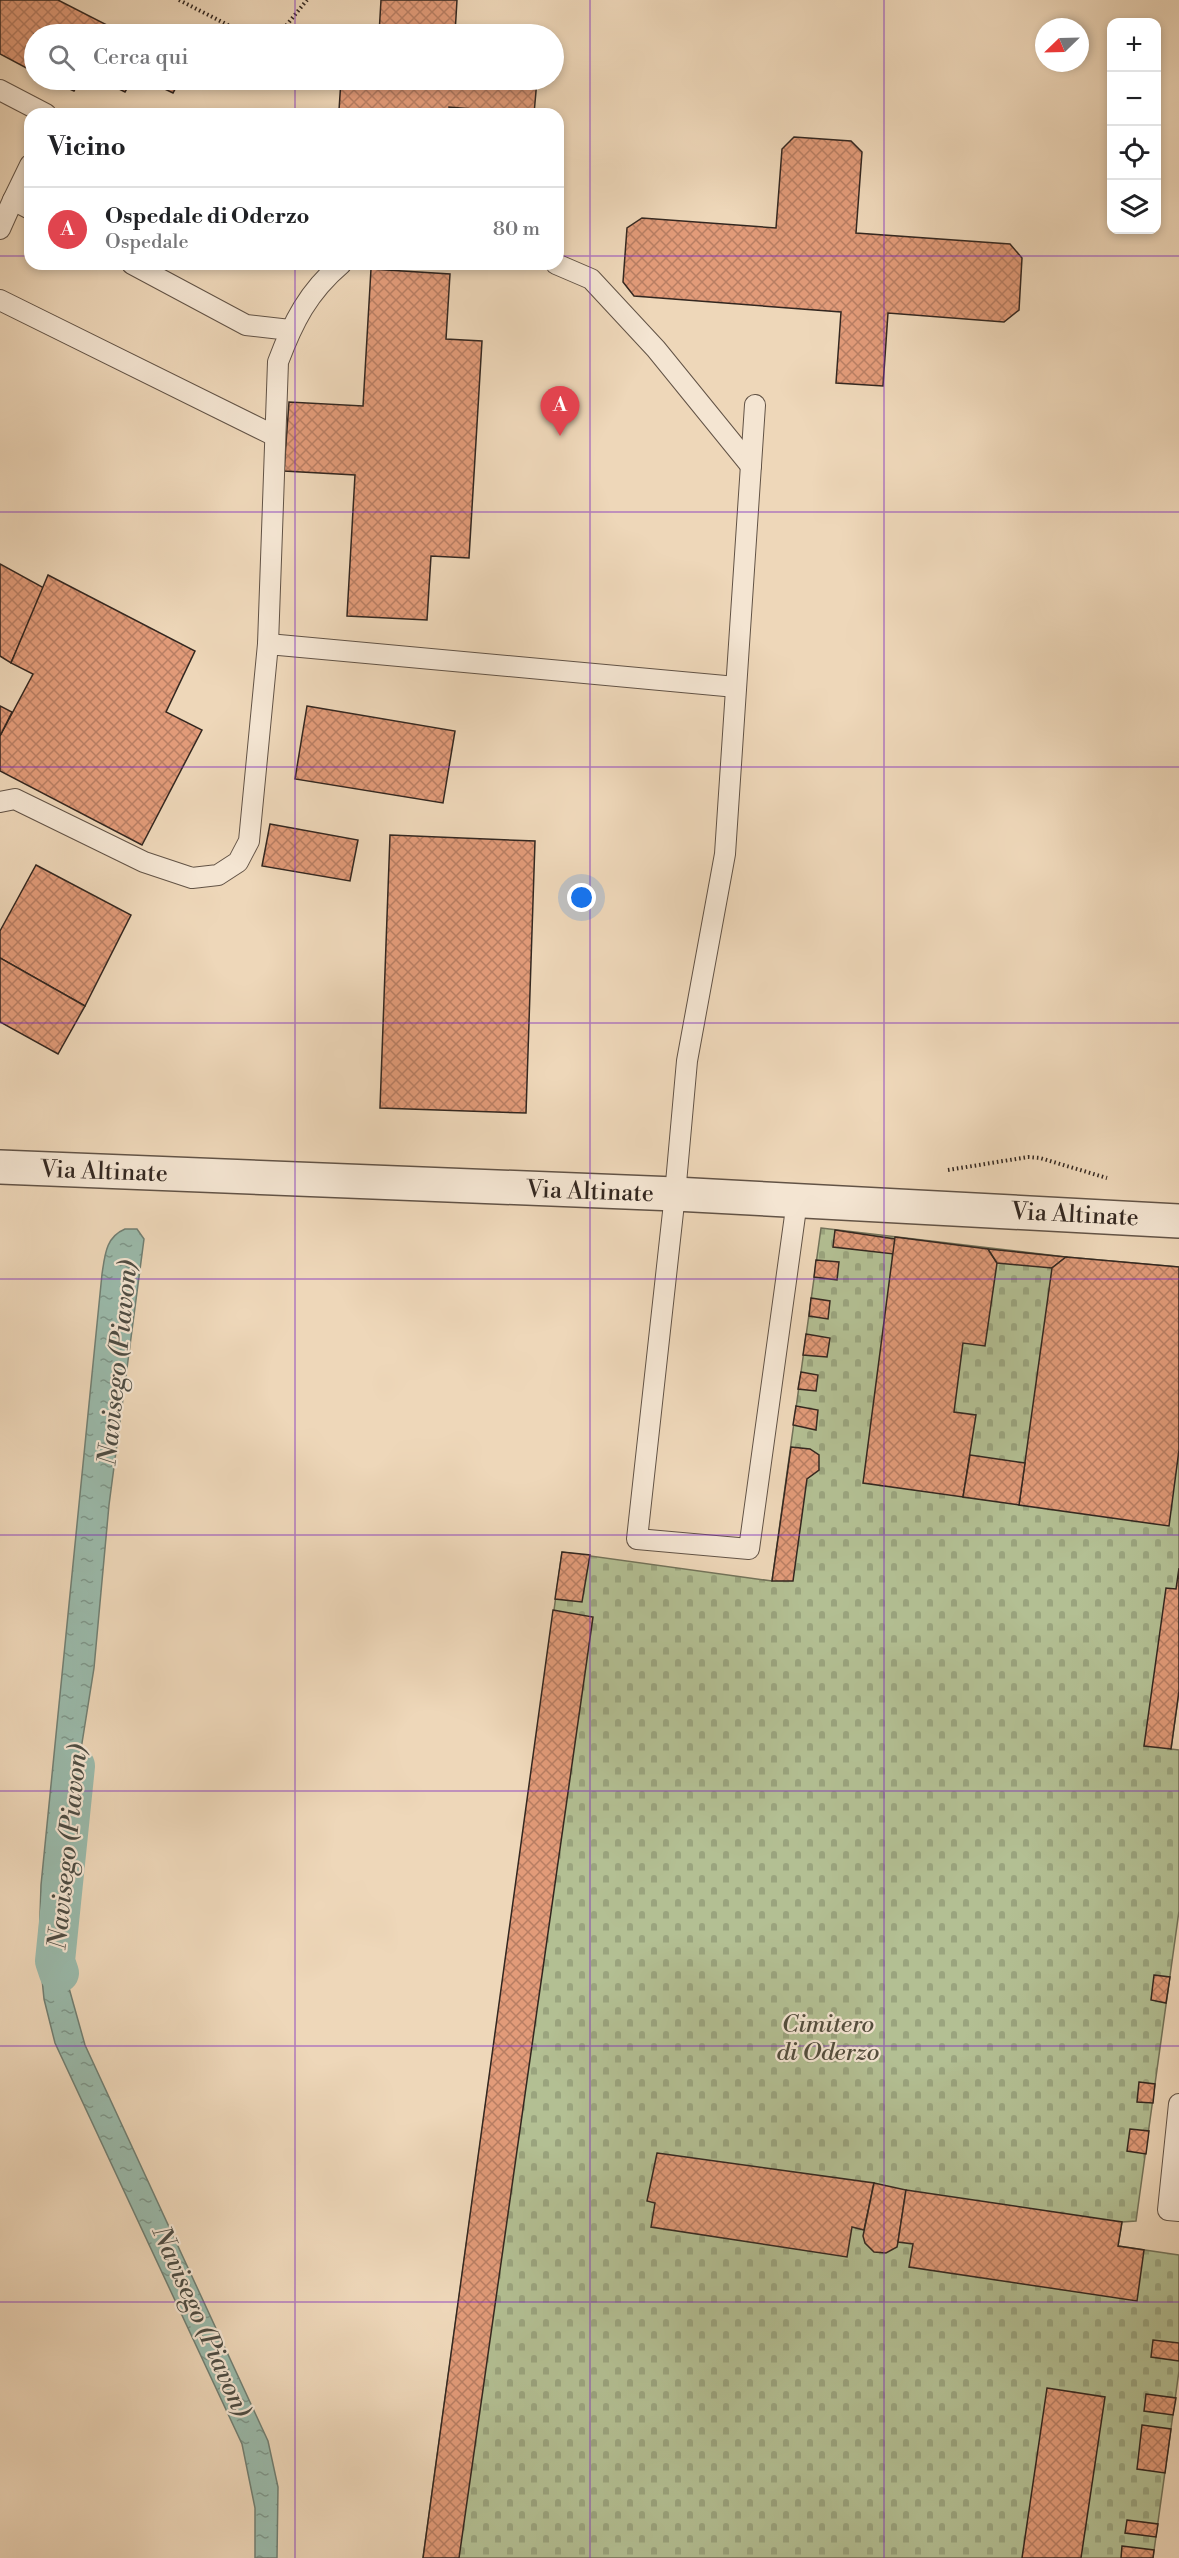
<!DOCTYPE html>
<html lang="it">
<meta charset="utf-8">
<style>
body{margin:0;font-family:"Libre Bodoni",serif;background:#f6f6f6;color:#202124}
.controls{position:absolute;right:18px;top:18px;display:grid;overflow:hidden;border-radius:12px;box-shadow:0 3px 9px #0003}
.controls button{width:54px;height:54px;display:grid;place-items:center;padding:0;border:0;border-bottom:2px solid #e0e0e0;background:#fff;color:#202124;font:30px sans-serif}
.compass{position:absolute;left:1035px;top:18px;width:54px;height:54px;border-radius:50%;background:#fff;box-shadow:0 3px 9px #0003;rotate:247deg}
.you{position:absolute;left:582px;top:898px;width:21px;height:21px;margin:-15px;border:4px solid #fff;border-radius:50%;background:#1a73e8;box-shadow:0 0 0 9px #1a73e833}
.badge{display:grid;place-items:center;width:39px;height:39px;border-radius:50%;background:#b45309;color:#fff;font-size:20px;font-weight:700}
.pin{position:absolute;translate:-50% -50px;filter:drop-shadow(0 2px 3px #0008)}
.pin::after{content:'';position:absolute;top:32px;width:21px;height:18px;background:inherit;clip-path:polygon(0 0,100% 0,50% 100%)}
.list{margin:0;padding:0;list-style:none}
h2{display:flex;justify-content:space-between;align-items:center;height:78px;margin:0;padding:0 24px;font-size:26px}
h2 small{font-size:20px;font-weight:400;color:#757577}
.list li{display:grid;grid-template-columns:39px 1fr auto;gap:18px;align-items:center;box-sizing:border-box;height:84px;padding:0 24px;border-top:2px solid #e0e0e0}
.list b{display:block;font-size:22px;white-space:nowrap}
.list p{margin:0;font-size:20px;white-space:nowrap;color:#757577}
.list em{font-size:20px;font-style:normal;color:#757577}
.icon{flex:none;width:33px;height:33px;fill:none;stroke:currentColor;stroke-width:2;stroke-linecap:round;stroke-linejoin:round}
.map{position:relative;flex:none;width:1179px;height:2558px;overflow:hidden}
.search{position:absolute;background:#fff;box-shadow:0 3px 9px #0003;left:24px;top:24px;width:540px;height:66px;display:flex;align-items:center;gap:15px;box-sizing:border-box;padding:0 21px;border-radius:33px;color:#757577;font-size:22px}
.panel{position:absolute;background:#fff;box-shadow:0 3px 9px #0003;left:24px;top:108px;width:540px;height:162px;border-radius:18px}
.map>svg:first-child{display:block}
</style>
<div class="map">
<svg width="1179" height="2558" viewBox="0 0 1179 2558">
<defs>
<pattern id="cemetery-stones" width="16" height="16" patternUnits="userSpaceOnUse" patternTransform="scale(1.5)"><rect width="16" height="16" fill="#b3bf93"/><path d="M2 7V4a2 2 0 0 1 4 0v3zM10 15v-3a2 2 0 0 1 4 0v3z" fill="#9aa47e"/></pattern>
<pattern id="water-ripples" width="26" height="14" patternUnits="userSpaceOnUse" patternTransform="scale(1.5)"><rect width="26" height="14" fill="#9abaab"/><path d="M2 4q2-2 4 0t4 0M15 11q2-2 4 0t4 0" fill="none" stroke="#7e978b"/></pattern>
<pattern id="building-cross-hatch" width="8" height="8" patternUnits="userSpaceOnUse" patternTransform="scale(1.5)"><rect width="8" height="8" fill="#e29b79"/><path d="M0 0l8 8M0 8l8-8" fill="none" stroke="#b87e63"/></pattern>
</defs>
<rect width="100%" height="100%" fill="#eed7b9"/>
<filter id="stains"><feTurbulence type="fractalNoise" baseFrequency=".00333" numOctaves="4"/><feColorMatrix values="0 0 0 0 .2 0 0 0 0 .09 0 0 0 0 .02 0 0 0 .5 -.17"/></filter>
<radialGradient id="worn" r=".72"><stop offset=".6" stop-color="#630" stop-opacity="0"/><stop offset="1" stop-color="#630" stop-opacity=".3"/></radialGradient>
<polygon fill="url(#cemetery-stones)" stroke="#73735a" stroke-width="1.5" points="821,1228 1066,1257 1179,1267 1179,1691 1171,1749 1179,1750 1179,1911 1136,2221 1122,2222 1118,2246 1179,2255 1179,2371 1153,2558 423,2558 562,1552 772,1581"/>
<path fill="url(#water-ripples)" stroke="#717f73" stroke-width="1.5" d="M125,1229h12l7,10 -35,266 -15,163 -36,225 3,55 8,40 16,57 183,396 10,46 -1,71h-22v-50l-13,-64 -187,-401 -11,-44 -5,-51 2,-63 61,-611c3,-20 4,-37 23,-45z"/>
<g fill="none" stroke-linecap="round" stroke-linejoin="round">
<polyline stroke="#9abaab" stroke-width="40" points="59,1973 55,1961 75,1766"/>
</g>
<g fill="url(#building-cross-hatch)" stroke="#332720" stroke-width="1.5">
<polygon points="0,0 58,0 107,25 103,34 34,34 34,72 0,54"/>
<polygon points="381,0 457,0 455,34 465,34 379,34"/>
<polygon points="107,25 125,34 103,34"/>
<polygon points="50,80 80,80 74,91"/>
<polygon points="101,80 132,80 125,92"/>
<polygon points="146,80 180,80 173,93"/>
<polygon points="341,80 537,80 534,114 449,107 449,114 373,114 339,110"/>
<polygon points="794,137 851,141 862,152 856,233 1010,244 1022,258 1019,310 1004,322 888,313 883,386 836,383 841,312 634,296 623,282 627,228 642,218 776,228 782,149"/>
<polygon points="371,269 450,274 446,339 482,341 469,558 431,556 427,620 347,616 355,475 284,471 289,402 363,406"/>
<polygon points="0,564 44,588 11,663 0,656"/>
<polygon points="48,575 195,651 166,712 202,730 142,845 0,771 0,736 33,674 11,663"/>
<polygon points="0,706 12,712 0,736"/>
<polygon points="307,706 455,731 443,803 295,779"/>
<polygon points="270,824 358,840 350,881 262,866"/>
<polygon points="390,835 535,841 526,1113 380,1108"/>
<polygon points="36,865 131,915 85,1006 0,958 0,931"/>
<polygon points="0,958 85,1006 58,1054 0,1022"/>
<polygon points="835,1230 895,1239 894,1254 833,1247"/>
<polygon points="895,1237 988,1249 997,1263 985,1346 963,1343 954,1412 976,1415 963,1497 863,1483"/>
<polygon points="988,1249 1066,1257 1052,1268 997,1263"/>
<polygon points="1066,1257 1179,1267 1179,1450 1169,1526 1019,1505 1052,1268"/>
<polygon points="816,1260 839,1262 837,1280 814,1277"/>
<polygon points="811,1298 830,1301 828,1319 809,1316"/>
<polygon points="806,1334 830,1338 827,1357 803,1355"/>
<polygon points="801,1372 818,1375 816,1391 798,1389"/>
<polygon points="796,1406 818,1410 816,1430 793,1425"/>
<polygon points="791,1447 810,1449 819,1455 819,1470 807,1479 793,1581 772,1581"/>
<polygon points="970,1455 1025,1463 1019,1505 963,1497"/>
<polygon points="562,1552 590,1555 582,1602 555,1599"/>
<polygon points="1179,1568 1179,1691 1171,1749 1144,1746 1166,1588 1176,1589"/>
<polygon points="553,1610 593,1617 459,2558 423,2558"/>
<polygon points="1154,1975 1170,1977 1166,2003 1151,2000"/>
<polygon points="1139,2082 1155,2084 1153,2103 1137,2102"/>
<polygon points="1130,2129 1149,2131 1146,2154 1127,2151"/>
<polygon points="657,2153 874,2183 864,2230 852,2227 847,2257 651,2227 655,2203 647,2201"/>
<polygon points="874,2183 906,2190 898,2242 897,2247 886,2253 874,2252 865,2243 863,2236"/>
<polygon points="906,2190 1122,2222 1118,2246 1144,2250 1137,2301 909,2267 913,2244 898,2242"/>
<polygon points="1153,2340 1179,2343 1179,2361 1151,2357"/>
<polygon points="1047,2388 1105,2397 1081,2558 1022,2558"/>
<polygon points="1146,2394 1176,2398 1173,2415 1144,2411"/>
<polygon points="1142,2425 1171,2429 1165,2473 1137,2469"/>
<polygon points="1127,2520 1158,2524 1156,2537 1125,2533"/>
<polygon points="1122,2546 1154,2550 1153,2558 1121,2558"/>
</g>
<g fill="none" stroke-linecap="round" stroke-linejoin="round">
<g stroke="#625346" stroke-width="22">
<g id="service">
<polyline points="0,90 46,114"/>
<polyline points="13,200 30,165"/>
<polyline points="0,229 13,200 30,209"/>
<polyline points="132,264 246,325 290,330"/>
<polyline points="556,264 591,279 656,349 751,466"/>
<polyline points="0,300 275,436"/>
<polyline points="755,405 725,854 687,1061 675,1194 637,1539 749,1549 797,1201"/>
<path d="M268,644l10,-282c15,-40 30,-70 63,-98"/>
<polyline points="0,802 15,799 144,862 192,878 218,875 238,862 249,841 268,644 736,687"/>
<polyline points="1179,2104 1168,2210 1179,2211"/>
</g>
</g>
<g stroke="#625346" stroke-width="36">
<polyline id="tertiary" points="0,1167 675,1194 1179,1221"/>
</g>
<g stroke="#332720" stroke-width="4" stroke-dasharray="1.5 3" stroke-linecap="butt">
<polyline points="179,0 232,27 253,34"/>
<polyline points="261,34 285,27 307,0"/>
<polyline points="948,1170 1028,1157 1040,1158 1107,1178"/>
</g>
<use href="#service" stroke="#f4e5d2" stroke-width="20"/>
<use href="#tertiary" stroke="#f4e5d2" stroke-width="33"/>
</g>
<path fill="none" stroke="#7b2cbf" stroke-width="1.5" stroke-opacity="0.55" d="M295,0v34M590,0v2558M884,0v2558M295,80v34M0,256h30M558,256h621M295,264v2294M0,512h1179M0,767h1179M0,1023h1179M0,1279h1179M0,1535h1179M0,1791h1179M0,2046h1179M0,2302h1179"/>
<g text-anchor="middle" stroke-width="4.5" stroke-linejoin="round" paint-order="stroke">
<g font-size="24" fill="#332720" stroke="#f4e5d2">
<text transform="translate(104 1171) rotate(2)" y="8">Via Altinate</text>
<text transform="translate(590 1191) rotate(2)" y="8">Via Altinate</text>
<text transform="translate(1075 1214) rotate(3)" y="8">Via Altinate</text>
</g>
<g font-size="24" font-style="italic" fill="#534d3d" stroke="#f4e5d2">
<text x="828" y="2032">Cimitero<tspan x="828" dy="28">di Oderzo</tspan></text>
</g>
<g font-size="26" font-style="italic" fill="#4d4c43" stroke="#f4e5d2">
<text transform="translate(117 1363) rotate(-84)" y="9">Navisego (Piavon)</text>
<text transform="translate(67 1847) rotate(-84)" y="9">Navisego (Piavon)</text>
<text transform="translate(202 2321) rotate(66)" y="9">Navisego (Piavon)</text>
</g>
</g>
<rect width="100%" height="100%" filter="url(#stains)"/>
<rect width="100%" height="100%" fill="url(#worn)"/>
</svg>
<div class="controls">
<button>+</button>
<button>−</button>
<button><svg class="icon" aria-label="locate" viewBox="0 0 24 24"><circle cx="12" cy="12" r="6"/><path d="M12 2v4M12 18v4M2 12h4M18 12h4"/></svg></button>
<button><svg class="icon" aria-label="layers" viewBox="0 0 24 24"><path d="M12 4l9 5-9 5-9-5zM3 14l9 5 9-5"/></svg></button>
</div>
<svg class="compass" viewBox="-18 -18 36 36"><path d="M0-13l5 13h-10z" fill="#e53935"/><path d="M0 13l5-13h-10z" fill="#757577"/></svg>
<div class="you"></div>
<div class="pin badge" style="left:560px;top:436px;background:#e0444e">A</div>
<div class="search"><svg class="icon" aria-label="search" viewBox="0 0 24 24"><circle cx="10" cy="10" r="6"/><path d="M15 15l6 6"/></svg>Cerca qui</div>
<section class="panel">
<h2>Vicino<small></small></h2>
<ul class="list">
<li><span class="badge" style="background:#e0444e">A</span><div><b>Ospedale di Oderzo</b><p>Ospedale</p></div><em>80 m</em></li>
</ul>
</section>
</div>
